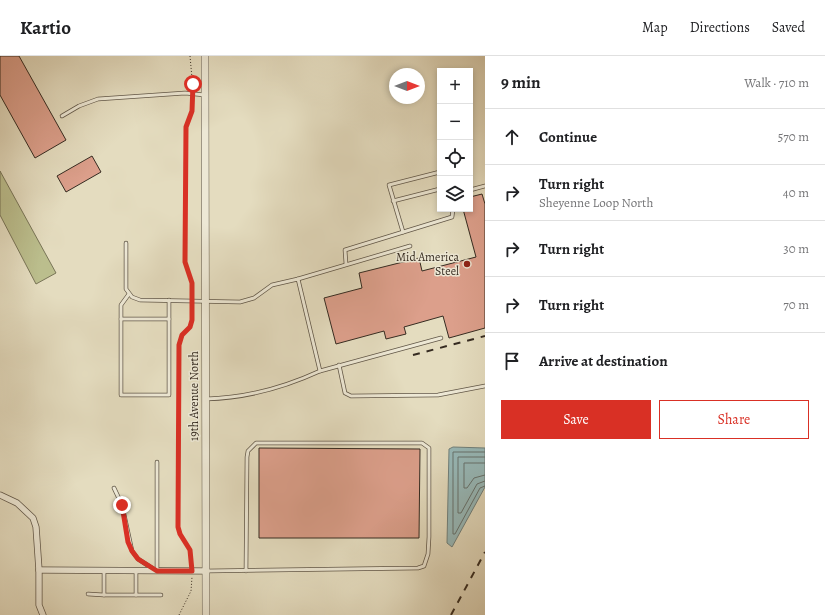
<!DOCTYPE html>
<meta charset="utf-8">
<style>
body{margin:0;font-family:Alegreya,serif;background:#f6f6f6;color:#202124}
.controls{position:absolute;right:12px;top:12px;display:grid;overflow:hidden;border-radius:0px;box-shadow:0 2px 6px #0003}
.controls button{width:36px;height:36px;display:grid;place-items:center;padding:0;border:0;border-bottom:1px solid #e0e0e0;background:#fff;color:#202124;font:20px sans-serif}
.compass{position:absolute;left:389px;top:12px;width:36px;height:36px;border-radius:50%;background:#fff;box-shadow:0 2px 6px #0003;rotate:90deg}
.stop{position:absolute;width:12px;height:12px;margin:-9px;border:3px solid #d93025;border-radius:50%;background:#fff}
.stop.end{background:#d93025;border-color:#fff;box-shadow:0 1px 4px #0008}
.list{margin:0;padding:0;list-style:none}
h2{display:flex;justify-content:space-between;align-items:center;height:52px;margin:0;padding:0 16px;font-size:17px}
h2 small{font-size:13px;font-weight:400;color:#757577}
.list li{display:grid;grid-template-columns:26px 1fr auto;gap:12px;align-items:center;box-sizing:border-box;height:56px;padding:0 16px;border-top:1px solid #e0e0e0}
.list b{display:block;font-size:15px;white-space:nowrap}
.list p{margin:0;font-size:13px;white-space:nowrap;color:#757577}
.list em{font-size:13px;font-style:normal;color:#757577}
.actions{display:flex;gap:8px;padding:12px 16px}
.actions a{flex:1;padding:9px 0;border:1px solid #d93025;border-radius:0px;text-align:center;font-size:14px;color:#d93025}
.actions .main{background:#d93025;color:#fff}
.icon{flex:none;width:22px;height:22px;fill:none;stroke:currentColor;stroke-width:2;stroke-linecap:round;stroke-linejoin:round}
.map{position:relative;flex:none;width:485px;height:559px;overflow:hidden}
header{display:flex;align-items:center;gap:24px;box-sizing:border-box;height:56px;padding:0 20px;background:#fff;border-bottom:1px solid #e0e0e0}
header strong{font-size:19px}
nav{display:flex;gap:22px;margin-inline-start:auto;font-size:14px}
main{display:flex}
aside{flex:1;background:#fff}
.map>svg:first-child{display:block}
</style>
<header>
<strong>Kartio</strong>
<nav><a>Map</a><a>Directions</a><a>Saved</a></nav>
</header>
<main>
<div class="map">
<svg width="485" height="559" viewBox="0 0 485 559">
<rect width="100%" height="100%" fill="#e4dcbf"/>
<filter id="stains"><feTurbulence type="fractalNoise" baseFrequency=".005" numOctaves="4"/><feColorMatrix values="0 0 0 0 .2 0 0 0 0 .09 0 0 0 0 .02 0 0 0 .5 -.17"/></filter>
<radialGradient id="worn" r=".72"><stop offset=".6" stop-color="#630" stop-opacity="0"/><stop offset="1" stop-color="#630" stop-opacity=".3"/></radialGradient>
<polygon fill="#bbbe8d" stroke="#787457" points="0,115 56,217 36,228 0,159"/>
<polygon fill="#98baba" stroke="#70817d" points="453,391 485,392 485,431 452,491 447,487 449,393"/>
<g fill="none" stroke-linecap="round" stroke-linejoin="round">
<g stroke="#66726e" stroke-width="1">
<polyline points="485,396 453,396 453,478 455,478 480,432 485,430"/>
<polyline points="485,401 458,401 458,457 461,457 477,428 485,425"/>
<polyline points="485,407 464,407 464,432 467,432 474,422 485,419"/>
</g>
</g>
<g fill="#dc9f8b" stroke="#352b21">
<polygon points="0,0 19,0 66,84 35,102 0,39"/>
<polygon points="92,100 101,116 66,136 57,120"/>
<polygon points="482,138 485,148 485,272 449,282 443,260 404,271 406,278 386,283 384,275 336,288 324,242 362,232 359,217 419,202 422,215 476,201 463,153 470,153 470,141"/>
<polygon points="259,392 420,393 419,482 259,482"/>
</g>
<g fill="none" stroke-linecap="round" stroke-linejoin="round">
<g stroke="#615748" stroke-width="4.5">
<g id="service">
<polyline points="62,60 79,50 98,43 185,37 205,39"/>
<polyline points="470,134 485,130"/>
<polyline points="393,145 440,133"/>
<polyline points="403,176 389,129 440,116"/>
<path d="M126,187v46l6,8 8,3 100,2 14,-4 18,-13 26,-6 22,92c-37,17 -74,27 -114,28"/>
<polyline points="346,208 345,194 452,161 453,153"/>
<polyline points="298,223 410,190"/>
<polyline points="129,238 121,249 121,339 169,339 169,244"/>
<polyline points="121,263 169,263"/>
<polyline points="339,309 345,337 351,340 438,339 485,330"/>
<polyline points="320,315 441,282"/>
<polyline points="157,406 157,515"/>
<polyline points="114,432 122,449 132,495 138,503 155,514"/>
<polyline points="104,514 104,539 136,539 136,514"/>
<polyline points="207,515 418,512 424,510 428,498 429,481 429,392 422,387 256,387 248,395 247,401 246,515"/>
<polyline points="88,538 104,539"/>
<polyline points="136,539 161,539"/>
</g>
</g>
<g stroke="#615748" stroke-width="7">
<g id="minor">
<polyline points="0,439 17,447 33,462 36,471 39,514 39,549 43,559"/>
<polyline points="39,514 205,515"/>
</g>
</g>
<g stroke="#615748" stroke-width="8">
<polyline id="tertiary" points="205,0 206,559"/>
</g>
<g stroke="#352b21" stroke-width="1" stroke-dasharray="1 2" stroke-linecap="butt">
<polyline points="190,0 193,33"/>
<polyline points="192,241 192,227 185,206 186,71 192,55 193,42"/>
<path d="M192,510l-2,-16 -10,-16 -1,-7v-182c3,-11 8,-12 11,-20 3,-6 2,-13 2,-19"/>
<polyline points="179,559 191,535 192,521"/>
</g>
<use href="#service" stroke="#ede8d5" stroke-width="3"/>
<use href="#minor" stroke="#ede8d5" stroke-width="5.5"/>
<use href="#tertiary" stroke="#ede8d5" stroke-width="7"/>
<g stroke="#352b21" stroke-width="2" stroke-dasharray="7 7" stroke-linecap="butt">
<polyline points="413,299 485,280"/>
<polyline points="451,559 485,496"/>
</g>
</g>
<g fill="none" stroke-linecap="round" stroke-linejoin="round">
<polyline stroke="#d93025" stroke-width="5" points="122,449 128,486 132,495 138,503 157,515 192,515 190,494 180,478 178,471 179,289 182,279 190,271 192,264 192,227 185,206 186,71 192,55 193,28"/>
</g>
<circle fill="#8f2418" stroke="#ede8d5" stroke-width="1.5" cx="467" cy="208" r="4"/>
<g text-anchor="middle" stroke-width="3" stroke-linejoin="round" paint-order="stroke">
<g font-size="12" fill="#352b21" stroke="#ede8d5" text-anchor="end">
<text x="459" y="205">Mid America<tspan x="459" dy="14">Steel</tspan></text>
</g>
<g font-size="12" fill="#352b21" stroke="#ede8d5">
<text transform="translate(194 340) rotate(-90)" y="4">19th Avenue North</text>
</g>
</g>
<rect width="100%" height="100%" filter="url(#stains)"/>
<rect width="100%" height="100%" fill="url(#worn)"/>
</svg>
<div class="controls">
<button>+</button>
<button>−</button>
<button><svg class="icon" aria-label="locate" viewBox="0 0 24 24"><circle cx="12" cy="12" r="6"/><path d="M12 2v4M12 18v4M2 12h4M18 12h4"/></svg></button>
<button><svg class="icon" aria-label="layers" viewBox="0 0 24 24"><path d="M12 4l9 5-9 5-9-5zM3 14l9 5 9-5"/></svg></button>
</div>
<svg class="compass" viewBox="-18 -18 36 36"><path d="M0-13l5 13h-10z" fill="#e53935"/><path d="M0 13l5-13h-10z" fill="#757577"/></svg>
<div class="stop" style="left:193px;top:28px"></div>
<div class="stop end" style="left:122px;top:449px"></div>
</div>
<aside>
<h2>9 min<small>Walk · 710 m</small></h2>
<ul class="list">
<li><svg class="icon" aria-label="ahead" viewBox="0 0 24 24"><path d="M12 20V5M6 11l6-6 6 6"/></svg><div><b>Continue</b></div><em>570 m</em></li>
<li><svg class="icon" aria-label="right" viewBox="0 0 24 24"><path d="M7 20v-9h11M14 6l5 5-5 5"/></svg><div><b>Turn right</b><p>Sheyenne Loop North</p></div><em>40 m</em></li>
<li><svg class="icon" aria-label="right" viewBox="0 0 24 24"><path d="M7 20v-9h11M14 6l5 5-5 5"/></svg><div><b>Turn right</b></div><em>30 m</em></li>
<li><svg class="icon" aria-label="right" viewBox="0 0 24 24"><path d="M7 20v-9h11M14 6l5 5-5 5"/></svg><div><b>Turn right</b></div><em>70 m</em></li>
<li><svg class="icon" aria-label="arrive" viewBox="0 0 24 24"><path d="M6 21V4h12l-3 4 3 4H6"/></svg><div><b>Arrive at destination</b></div></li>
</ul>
<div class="actions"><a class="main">Save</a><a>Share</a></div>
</aside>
</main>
